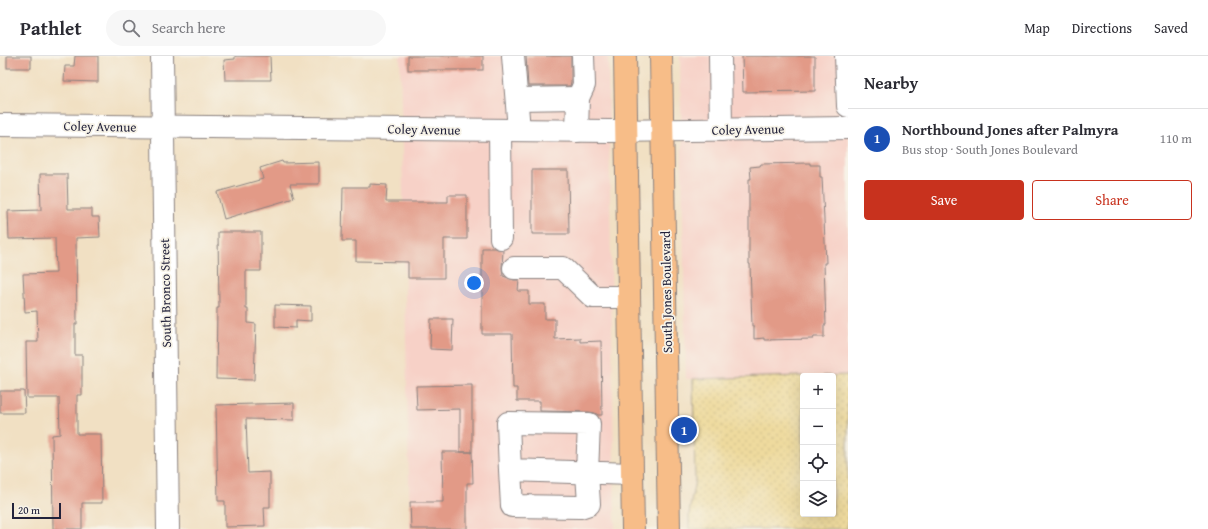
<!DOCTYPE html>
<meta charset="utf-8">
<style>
body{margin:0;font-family:"Gentium Book Plus",serif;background:#f7f7f7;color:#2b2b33}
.controls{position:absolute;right:12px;bottom:12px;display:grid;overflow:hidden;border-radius:4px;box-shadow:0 4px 16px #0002}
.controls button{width:36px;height:36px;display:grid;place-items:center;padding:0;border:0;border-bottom:1px solid #e1e1e2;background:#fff;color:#2b2b33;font:20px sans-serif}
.scale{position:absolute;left:12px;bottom:10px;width:49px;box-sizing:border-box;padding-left:4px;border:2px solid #22223b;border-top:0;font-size:11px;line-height:14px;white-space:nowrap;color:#22223b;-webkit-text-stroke:3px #f7f3e8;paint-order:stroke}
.you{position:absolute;left:474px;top:227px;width:14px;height:14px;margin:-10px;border:3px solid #fff;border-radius:50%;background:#1a73e8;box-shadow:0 0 0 6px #1a73e833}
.badge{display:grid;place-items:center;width:26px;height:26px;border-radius:50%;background:#c8321e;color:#fff;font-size:13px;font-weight:700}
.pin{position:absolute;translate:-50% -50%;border:2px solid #fff;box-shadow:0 1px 4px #0006}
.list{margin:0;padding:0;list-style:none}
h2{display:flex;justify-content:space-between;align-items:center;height:52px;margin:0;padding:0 16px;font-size:17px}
h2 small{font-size:13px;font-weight:400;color:#7c7c81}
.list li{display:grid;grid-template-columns:26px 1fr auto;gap:12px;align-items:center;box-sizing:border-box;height:60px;padding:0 16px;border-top:1px solid #e1e1e2}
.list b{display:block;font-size:15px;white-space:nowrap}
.list p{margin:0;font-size:13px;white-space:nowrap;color:#7c7c81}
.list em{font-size:13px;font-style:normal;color:#7c7c81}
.actions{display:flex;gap:8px;padding:12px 16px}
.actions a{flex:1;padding:9px 0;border:1px solid #c8321e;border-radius:4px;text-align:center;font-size:14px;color:#c8321e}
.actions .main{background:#c8321e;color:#fff}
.icon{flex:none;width:22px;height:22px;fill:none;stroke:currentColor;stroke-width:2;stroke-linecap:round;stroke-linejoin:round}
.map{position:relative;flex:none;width:848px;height:473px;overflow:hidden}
header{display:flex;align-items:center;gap:24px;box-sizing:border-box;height:56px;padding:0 20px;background:#fff;border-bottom:1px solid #e1e1e2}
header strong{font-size:19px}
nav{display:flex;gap:22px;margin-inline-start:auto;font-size:14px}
.search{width:280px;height:36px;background:#f7f7f7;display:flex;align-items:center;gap:10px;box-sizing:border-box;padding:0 14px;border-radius:22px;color:#7c7c81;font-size:15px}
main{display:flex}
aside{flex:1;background:#fff}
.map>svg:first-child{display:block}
</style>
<header>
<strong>Pathlet</strong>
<div class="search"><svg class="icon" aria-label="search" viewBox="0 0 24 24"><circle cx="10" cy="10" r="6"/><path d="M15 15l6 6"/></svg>Search here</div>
<nav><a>Map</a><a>Directions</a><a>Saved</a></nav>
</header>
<main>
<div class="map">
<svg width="848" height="473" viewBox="0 0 848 473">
<defs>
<pattern id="sand-dots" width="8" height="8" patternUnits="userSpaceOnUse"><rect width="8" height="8" fill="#eeda9e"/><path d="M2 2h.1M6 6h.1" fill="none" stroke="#ccbb89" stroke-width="1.8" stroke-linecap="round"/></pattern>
</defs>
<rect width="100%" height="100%" fill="#f7f3e8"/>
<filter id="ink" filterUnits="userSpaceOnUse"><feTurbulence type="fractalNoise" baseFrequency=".025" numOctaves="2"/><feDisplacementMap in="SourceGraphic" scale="8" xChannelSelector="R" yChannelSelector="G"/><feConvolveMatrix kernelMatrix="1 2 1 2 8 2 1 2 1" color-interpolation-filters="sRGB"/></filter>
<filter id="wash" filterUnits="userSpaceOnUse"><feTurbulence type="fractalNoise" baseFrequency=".012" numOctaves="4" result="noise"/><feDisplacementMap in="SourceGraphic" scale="16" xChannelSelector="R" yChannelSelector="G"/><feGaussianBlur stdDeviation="0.9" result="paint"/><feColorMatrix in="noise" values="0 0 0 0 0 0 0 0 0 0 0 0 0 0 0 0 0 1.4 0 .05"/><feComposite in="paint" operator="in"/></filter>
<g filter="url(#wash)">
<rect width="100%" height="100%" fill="#f1e0c3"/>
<g fill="#f7d1c7">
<polygon points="400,0 608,0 615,473 410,473"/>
<polygon points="680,0 848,0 848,319 686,323"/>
</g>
<polygon fill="url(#sand-dots)" stroke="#887e6c" points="848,319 848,473 689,473 689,458 695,424 693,323 803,320 803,458 833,458 833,320 823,320"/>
<g id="blocks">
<g fill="#e29a87">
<rect x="7" y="0" width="24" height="12"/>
<polygon points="75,0 98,0 98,26 64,25 65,10 74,10"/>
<polygon points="235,0 270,0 271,24 225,24 224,4 235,3"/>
<rect x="408" y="0" width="75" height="14"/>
<polygon points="526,0 571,0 571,26 570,30 528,30"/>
<polygon points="742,0 815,0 815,35 743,36"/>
<polygon points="282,105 283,107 319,106 319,128 290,128 294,142 224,163 217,136 263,123 260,112"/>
<polygon points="810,107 810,109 820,109 820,121 822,121 826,207 824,207 826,269 824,269 824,281 814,281 813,283 764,284 764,282 754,283 754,270 752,270 750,208 749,208 749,123 751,123 750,111 760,110 761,108"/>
<polygon points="532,114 568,114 569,178 532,178"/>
<polygon points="40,118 67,118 68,153 92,153 92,161 99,161 100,181 76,182 77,268 75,268 75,299 82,299 82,339 77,339 77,378 101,378 102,447 82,447 82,473 53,473 52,379 60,378 59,342 27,342 26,286 38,286 37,255 25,256 23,218 56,217 55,182 9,183 8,155 41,154"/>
<polygon points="370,128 387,129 386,146 448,146 448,139 467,139 467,183 444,183 444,222 408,222 408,206 356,205 356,185 342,185 343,131 370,131"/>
<polygon points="218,176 261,176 261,215 246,215 246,253 248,253 248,267 256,268 254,324 216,323 217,252 219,252"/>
<polygon points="482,192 494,192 503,194 502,212 503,220 514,224 519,224 518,235 529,235 529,248 545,248 545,263 555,263 555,283 580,282 580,286 601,285 602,359 598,359 595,357 589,356 540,355 540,345 517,345 517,332 513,332 512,278 482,278"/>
<polygon points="275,249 311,250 311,265 296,264 296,272 275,271"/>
<polygon points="431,263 453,263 452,294 430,293"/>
<polygon points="472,329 472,396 460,396 460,353 417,354 416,330"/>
<polygon points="0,335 24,335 25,357 0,357"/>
<polygon points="294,347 294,364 246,363 248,417 270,416 270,451 264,451 265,470 225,471 225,445 218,445 216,349"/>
<polygon points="442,396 472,396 473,427 467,427 467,473 411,473 410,446 443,446"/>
</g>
</g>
</g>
<g filter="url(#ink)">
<use href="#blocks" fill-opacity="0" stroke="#8a817f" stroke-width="1"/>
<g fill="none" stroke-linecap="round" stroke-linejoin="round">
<g stroke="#8a817f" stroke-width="24">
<g id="minor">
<polyline points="162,0 168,473"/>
<polyline points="513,0 519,74"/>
<polyline points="720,0 721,74"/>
<polyline points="846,0 848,50"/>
<polyline points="517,43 578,42"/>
<polyline points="0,69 610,75 848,72"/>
<polyline points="500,74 501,182"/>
<polyline points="577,75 578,42 584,29 583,0"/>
<polyline points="514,212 563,212 593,241 629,241"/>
<polyline points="510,414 512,450 580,451 589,448 587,417 589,368 508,367 510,414 632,418"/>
</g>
</g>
<g stroke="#8a817f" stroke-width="24">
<g id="major">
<polyline points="625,0 633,473"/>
<polyline points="661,0 669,473"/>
</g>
</g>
<use href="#minor" stroke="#fff" stroke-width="22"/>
<use href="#major" stroke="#f7bd88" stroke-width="22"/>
</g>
</g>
<g text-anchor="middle" stroke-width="3.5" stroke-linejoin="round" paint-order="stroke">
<g font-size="13" fill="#22223b" stroke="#f7f3e8">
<text transform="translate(100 70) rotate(1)" y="5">Coley Avenue</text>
<text transform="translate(424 73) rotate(1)" y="5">Coley Avenue</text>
<text transform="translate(748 73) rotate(-1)" y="5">Coley Avenue</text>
<text transform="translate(666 236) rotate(-91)" y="5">South Jones Boulevard</text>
<text transform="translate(165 237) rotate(-91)" y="5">South Bronco Street</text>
</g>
</g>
</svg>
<div class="controls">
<button>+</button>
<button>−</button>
<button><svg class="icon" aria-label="locate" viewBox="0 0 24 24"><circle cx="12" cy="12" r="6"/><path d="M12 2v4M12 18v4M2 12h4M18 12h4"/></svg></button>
<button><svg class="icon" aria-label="layers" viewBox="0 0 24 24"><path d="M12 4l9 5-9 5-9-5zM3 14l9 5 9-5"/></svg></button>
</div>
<div class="scale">20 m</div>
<div class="you"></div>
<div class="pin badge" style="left:684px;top:374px;background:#1a4fb4">1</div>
</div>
<aside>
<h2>Nearby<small></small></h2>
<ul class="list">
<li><span class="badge" style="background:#1a4fb4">1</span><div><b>Northbound Jones after Palmyra</b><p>Bus stop · South Jones Boulevard</p></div><em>110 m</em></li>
</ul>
<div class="actions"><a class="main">Save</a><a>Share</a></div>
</aside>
</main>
